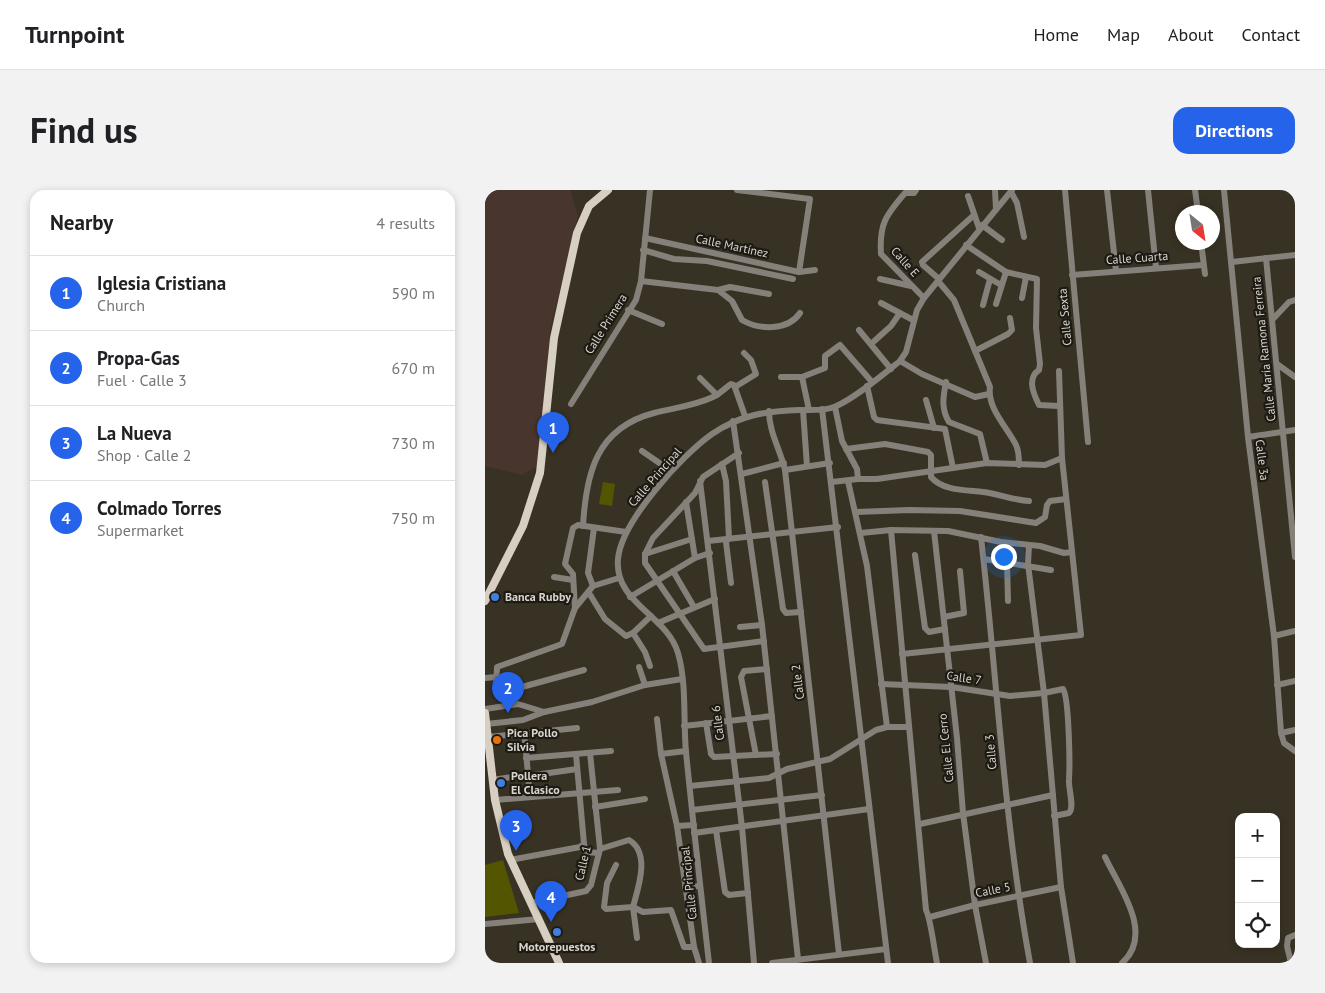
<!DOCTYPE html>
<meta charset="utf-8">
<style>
body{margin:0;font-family:"PT Sans",sans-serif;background:#f2f2f2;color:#202124}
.controls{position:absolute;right:15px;bottom:15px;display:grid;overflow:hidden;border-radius:10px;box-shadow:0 2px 8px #0003}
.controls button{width:45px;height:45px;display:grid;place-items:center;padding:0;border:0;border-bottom:1px solid #e0e0e0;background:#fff;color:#202124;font:25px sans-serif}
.compass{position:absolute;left:690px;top:15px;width:45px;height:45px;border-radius:50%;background:#fff;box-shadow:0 2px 8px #0003;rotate:150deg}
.you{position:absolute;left:518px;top:366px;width:18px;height:18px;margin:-12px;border:4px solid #fff;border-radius:50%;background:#1a73e8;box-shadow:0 0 0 8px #1a73e833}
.badge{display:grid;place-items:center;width:32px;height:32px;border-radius:50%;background:#2563eb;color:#fff;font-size:16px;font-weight:700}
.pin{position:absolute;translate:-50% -41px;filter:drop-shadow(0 1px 2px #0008)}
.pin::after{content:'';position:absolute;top:26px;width:18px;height:15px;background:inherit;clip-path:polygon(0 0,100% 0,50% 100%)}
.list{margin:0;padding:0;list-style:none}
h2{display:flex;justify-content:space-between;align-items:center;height:65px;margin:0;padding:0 20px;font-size:21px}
h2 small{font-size:16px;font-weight:400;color:#757577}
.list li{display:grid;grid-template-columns:32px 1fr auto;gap:15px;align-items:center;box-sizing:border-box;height:75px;padding:0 20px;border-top:1px solid #e0e0e0}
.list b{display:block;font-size:19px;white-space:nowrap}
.list p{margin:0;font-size:16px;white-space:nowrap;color:#757577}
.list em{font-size:16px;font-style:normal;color:#757577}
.icon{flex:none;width:28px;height:28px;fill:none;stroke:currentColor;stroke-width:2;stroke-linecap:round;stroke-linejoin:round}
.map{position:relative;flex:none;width:810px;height:773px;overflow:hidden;border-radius:15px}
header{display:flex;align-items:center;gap:30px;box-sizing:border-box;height:70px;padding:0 25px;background:#fff;border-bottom:1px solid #e0e0e0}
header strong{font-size:24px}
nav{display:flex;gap:28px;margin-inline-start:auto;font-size:18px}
.intro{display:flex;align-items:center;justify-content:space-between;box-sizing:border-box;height:120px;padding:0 30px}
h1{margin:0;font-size:35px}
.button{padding:12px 22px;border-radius:15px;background:#2563eb;color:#fff;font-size:18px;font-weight:700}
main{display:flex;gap:30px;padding:0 30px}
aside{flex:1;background:#fff;border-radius:15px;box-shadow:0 2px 8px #0003}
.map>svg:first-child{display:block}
</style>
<header>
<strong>Turnpoint</strong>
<nav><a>Home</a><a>Map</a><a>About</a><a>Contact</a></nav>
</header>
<div class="intro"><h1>Find us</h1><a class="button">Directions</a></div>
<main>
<aside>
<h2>Nearby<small>4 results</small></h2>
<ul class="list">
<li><span class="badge">1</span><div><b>Iglesia Cristiana</b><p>Church</p></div><em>590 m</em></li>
<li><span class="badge">2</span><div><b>Propa-Gas</b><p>Fuel · Calle 3</p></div><em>670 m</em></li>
<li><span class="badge">3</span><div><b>La Nueva</b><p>Shop · Calle 2</p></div><em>730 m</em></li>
<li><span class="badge">4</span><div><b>Colmado Torres</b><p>Supermarket</p></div><em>750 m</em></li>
</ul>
</aside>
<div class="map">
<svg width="810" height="773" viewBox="0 0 810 773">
<rect width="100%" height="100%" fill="#383224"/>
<polygon fill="#48352e" points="0,0 85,0 93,26 65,140 54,275 37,285 0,276"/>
<g fill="#535501">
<polygon points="118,292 130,294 127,316 114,314"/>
<polygon points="18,670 34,723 0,727 0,675"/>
</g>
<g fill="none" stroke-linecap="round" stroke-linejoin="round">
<g stroke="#85817a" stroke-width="6">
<polyline points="252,0 325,9 314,82"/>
<path d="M431,0l-2,3h-9c-19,22 -26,31 -24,61l43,44"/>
<polyline points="510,0 511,19"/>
<polyline points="580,0 603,252"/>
<polyline points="622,0 631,81"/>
<polyline points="663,0 671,78"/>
<polyline points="710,0 713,22"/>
<polyline points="739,0 763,247 789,446 796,543 799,553 810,561"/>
<polyline points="526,2 532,13 539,47"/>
<polyline points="483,6 494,38"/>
<polyline points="497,35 517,50"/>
<polyline points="160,48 314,82 330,80"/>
<polyline points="716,52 720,84"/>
<path d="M481,55l40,27 31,7 -1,49 4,36 -1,6c-12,8 -6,23 0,35l20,1"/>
<polyline points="158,60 189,69 222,71 308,89"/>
<polyline points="781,68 810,367"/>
<polyline points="747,72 810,65"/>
<polyline points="494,82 516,95"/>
<polyline points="587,85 718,75"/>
<polyline points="395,89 426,96"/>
<polyline points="454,89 438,75 437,72 489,25"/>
<path d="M156,91l77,9 14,11 10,19c17,10 46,11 58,-7"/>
<path d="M453,91l16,19 36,87c-3,21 17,40 26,58 3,6 3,13 3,20"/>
<polyline points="233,100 245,97 284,104"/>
<polyline points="537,108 541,87"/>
<polyline points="396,113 428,130"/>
<polyline points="511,114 521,82"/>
<polyline points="498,115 505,89"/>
<polyline points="143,120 177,134"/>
<polyline points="788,129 804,112 810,110"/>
<polyline points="374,140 406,179"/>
<polyline points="386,154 406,136 415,123"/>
<polyline points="490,161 523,144 527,140 525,128"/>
<polyline points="415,171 437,184 490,207 504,204"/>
<polyline points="792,174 810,187"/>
<polyline points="296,187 317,187 340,178 340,166 355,155 387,192"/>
<polyline points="317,187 324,220"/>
<polyline points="215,188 232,205"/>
<path d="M461,192c-3,15 -5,27 3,40l31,12 7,29"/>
<polyline points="382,196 389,227 392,230 460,239 468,278"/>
<polyline points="250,197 271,184 266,170 259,163"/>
<polyline points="441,210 449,238"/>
<polyline points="86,214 151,110 156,91 165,0"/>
<polyline points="350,217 357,251 372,279 373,289"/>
<polyline points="337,219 403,773"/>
<polyline points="318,220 322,276"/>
<path d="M284,221c0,21 11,38 16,59l54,484"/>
<polyline points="248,231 277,435 313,769"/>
<polyline points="763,247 810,240"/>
<path d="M361,259l39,-5 43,8 3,3v22c12,14 35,13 52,15 16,2 30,8 46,9"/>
<polyline points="157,261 186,281"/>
<polyline points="254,263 218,287 210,303 168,348 160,364 160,373 219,459 279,451"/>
<polyline points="237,274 241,291 244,348 241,352 246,393"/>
<polyline points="300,280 345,273"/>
<polyline points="257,284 299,273"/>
<polyline points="215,291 257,637 269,773"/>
<polyline points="363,291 382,376 402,537"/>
<polyline points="280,292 298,419 301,423 316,422"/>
<polyline points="347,292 373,289 392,289 502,273 560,275 577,268"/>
<polyline points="201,312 210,368"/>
<polyline points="371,322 424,320 475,321 551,333 560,327 562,315 565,311 581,309"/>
<path d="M98,336c3,-52 13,-98 71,-113 19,-5 40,-7 59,-16 7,-3 12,-9 18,-13l3,1 11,31"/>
<path d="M406,340l35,380c5,10 8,39 11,53"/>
<polyline points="449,341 472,548 478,623 490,715 501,773"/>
<polyline points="376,343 406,340 463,341 516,352 555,356 579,363 587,362"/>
<path d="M496,347c16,142 23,285 49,426"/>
<polyline points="223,351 353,337"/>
<polyline points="544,355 543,374 559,503 576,697 588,773"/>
<polyline points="160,364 207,349"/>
<polyline points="430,365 440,438 444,442 460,439"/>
<polyline points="499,369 566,380"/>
<polyline points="522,372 523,411"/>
<polyline points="188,381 209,417"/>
<polyline points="69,387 88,390"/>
<polyline points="108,396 103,383 109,338"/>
<polyline points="104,403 120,429 141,446 148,443 160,462 165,476"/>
<polyline points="145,407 210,368 225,363"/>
<polyline points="90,418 88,384 80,374 88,338 93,335 141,342"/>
<polyline points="459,427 479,423 475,381"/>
<polyline points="173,433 230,409"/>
<polyline points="255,437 277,435"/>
<polyline points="148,443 166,426"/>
<polyline points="789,446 810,441"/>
<polyline points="417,464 596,445 577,268 574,181"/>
<polyline points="154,477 160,495"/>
<polyline points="99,480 37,497 11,499 12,477 77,454 90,418 108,396 134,388"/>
<polyline points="0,488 11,487"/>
<path d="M396,494l70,3 59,9 34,-3 19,-4c6,8 7,76 6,90 -1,9 6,28 0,34l-15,3"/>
<polyline points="792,495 810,491"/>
<polyline points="0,519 33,514 59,522"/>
<polyline points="172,529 176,564 192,636 209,757 214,773"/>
<polyline points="221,533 226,564 229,567 292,564"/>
<polyline points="1,534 38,530 59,522 107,512 160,495 197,489"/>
<polyline points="199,536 287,526"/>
<polyline points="796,543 810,540"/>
<polyline points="3,547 92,538"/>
<polyline points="40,551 45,607"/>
<polyline points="176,564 201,561"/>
<polyline points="271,565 256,487 259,481 282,479"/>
<polyline points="41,568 126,561"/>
<polyline points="43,586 92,579"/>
<polyline points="7,590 34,586"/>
<polyline points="205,596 284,588 302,579 345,569 391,540 402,537 424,537"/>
<polyline points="10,610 133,600"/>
<polyline points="110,617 160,609"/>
<polyline points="207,620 337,605"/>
<polyline points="435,634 568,605"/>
<polyline points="192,636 209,635"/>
<polyline points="231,640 240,702 244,705 263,703"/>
<polyline points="209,643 384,619"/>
<polyline points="99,654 101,662 114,663"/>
<path d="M115,659l29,-9c22,13 9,48 4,67l10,5 28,-2 13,37h10"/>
<path d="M620,667c14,30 50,77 17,106"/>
<polyline points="25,670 95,657 99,654 91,564"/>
<polyline points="131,675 122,693 119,717 121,719 148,717 152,748"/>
<polyline points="200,697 215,696"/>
<polyline points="46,713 101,701 106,695 115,659 105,563"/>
<polyline points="445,727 490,715 576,697"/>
<polyline points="0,734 54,729"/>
<path d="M224,773c-8,-70 -16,-140 -23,-211 -3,-32 1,-68 -8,-99 -11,-38 -64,-50 -60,-94 3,-37 64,-104 94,-125 28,-19 54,-23 87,-24 11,0 22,1 32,-2 17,-4 54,-35 69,-47l6,-9 11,-42 7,-12 88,-108"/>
<polyline points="287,773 401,759"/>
<polyline points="806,773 802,756 803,748 810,745"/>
</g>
<g stroke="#d7cfc1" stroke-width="8">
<polyline points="0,411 38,336 55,283 69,148 92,43 104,16 123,0"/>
<polyline points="0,523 10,610 23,664 74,773"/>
</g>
</g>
<g fill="#3f7fe0" stroke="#1d1a14" stroke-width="2">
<circle cx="10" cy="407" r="5"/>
<circle cx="16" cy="593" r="5"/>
<circle cx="72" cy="742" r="5"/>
</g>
<circle fill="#e8710a" stroke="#1d1a14" stroke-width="2" cx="12" cy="550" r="5"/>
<g text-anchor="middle" stroke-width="4.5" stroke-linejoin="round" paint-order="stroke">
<g font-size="12" fill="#d9d5cd" stroke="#1d1a14">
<text transform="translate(247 56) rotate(12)" y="4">Calle Martínez</text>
<text transform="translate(652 68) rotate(-4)" y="4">Calle Cuarta</text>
<text transform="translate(420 72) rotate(48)" y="4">Calle E</text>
<text transform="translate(580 127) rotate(-95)" y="4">Calle Sexta</text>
<text transform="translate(121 134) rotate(-58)" y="4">Calle Primera</text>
<text transform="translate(779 159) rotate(-96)" y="4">Calle María Ramona Ferreira</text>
<text transform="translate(777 270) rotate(83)" y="4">Calle 3a</text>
<text transform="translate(170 287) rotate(-49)" y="4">Calle Principal</text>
<text transform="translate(479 488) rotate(8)" y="4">Calle 7</text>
<text transform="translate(313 492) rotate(-97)" y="4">Calle 2</text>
<text transform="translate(233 533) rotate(-97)" y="4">Calle 6</text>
<text transform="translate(461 558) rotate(-96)" y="4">Calle El Cerro</text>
<text transform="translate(506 562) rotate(-95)" y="4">Calle 3</text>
<text transform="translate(98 673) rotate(-77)" y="4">Calle 1</text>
<text transform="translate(204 693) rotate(-96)" y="4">Calle Principal</text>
<text transform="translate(508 700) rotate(-11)" y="4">Calle 5</text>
</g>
<g font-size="12" font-weight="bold" fill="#d9d5cd" stroke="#1d1a14" text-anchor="start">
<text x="20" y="411">Banca Rubby</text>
<text x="22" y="547">Pica Pollo<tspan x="22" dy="14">Silvia</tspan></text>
<text x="26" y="590">Pollera<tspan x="26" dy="14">El Clasico</tspan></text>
<text x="72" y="761" text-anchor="middle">Motorepuestos</text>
</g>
</g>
</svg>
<div class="controls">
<button>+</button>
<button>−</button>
<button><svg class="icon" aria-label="locate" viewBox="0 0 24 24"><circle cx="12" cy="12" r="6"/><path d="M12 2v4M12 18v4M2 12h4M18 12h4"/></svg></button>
</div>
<svg class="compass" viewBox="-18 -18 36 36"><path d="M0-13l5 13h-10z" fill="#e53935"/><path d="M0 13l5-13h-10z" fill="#757577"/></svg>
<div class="you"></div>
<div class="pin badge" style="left:68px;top:263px">1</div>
<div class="pin badge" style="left:23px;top:523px">2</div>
<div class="pin badge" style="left:31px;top:661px">3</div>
<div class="pin badge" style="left:66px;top:732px">4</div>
</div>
</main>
